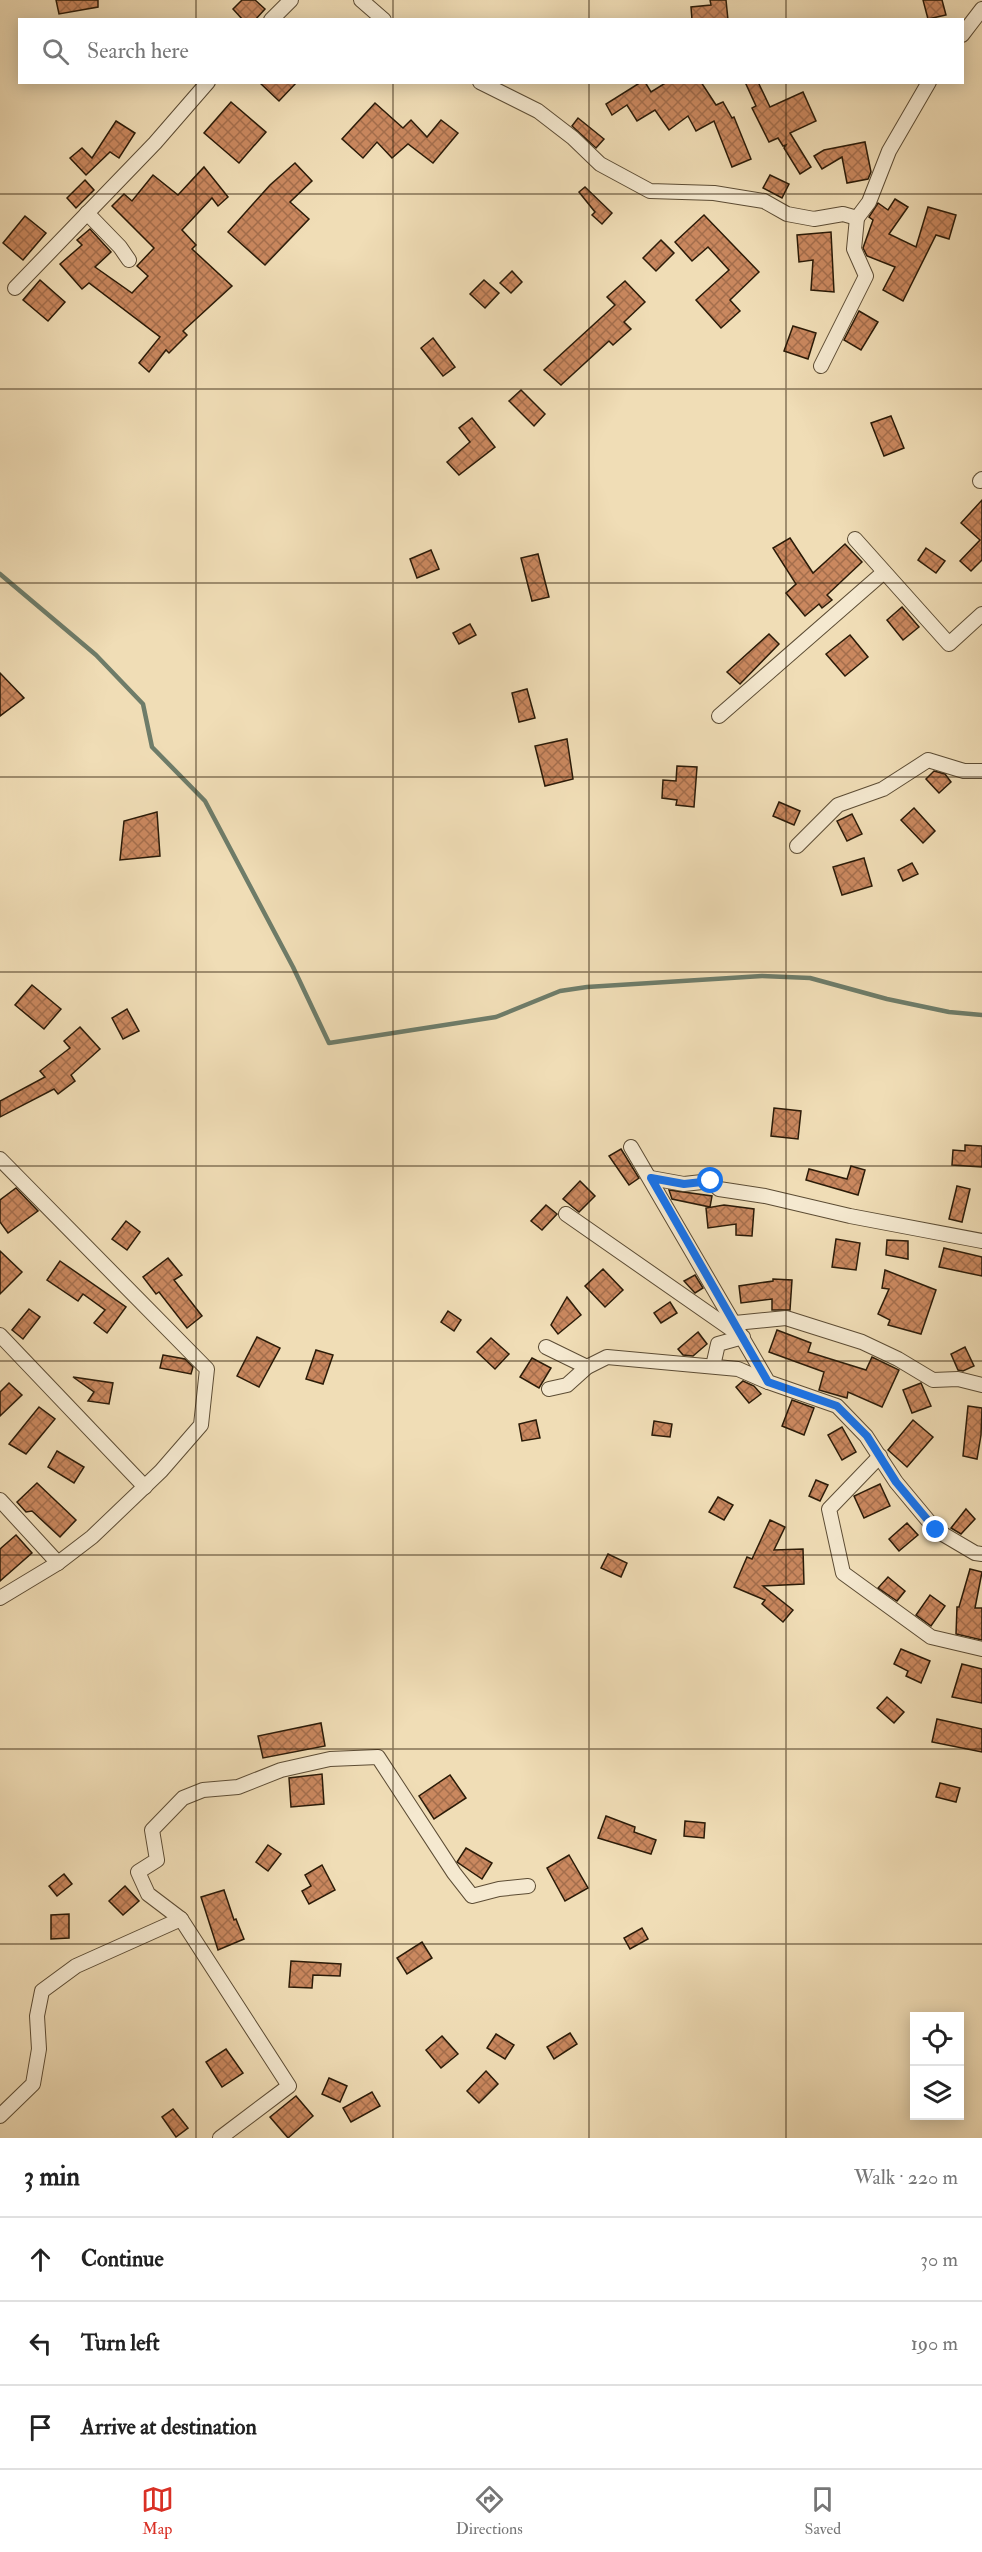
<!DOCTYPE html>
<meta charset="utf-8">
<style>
body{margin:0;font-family:"IM FELL Double Pica",serif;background:#f2f2f2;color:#222}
.controls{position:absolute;right:18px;bottom:18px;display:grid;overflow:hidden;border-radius:0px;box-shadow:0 3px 15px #0003}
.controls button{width:54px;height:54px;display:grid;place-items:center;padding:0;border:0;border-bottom:2px solid #e0e0e0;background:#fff;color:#222;font:30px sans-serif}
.stop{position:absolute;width:18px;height:18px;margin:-14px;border:4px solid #1a73e8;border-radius:50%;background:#fff}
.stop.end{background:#1a73e8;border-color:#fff;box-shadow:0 2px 6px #0008}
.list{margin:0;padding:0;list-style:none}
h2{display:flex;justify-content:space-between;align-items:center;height:78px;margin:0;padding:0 24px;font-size:26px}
h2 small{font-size:20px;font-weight:400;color:#767676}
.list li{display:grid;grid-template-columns:39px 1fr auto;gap:18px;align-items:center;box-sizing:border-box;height:84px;padding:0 24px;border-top:2px solid #e0e0e0}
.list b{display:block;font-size:22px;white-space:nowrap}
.list em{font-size:20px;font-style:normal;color:#767676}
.icon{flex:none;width:33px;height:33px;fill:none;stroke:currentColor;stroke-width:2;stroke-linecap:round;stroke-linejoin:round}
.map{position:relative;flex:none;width:982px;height:2138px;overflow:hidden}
.search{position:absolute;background:#fff;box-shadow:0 3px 15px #0003;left:18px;right:18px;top:18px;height:66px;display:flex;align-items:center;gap:15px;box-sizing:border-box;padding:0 21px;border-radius:0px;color:#767676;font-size:22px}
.sheet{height:330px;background:#fff}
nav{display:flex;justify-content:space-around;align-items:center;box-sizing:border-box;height:84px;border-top:2px solid #e0e0e0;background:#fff;font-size:16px;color:#767676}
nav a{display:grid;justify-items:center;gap:3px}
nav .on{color:#d93025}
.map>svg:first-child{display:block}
</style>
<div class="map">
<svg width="982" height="2138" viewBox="0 0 982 2138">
<defs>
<pattern id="building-cross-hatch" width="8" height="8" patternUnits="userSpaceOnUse" patternTransform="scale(1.5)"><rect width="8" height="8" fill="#ca885f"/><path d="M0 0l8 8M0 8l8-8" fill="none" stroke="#a46e4c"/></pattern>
</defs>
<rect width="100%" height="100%" fill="#f0ddb6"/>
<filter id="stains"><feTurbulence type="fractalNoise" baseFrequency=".00333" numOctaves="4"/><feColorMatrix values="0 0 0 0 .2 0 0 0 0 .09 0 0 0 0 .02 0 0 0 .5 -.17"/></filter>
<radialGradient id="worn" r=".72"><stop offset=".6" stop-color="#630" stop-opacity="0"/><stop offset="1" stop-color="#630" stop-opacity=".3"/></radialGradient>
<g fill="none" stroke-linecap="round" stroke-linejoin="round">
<polyline stroke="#6e7c69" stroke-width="4.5" points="0,574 96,655 143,704 152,747 205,801 293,967 329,1043 496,1017 560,991 587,987 762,976 810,978 887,999 949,1012 982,1015"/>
</g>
<g fill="url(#building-cross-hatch)" stroke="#2b1b08" stroke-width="1.5">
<polygon points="56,0 98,0 98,7 59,14"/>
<polygon points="242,0 255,0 265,9 255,20 243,20 233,9"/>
<polygon points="710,0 726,0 728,20 692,20 691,7 711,5"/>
<polygon points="923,0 942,0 946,15 928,19"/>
<polygon points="259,82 297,82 279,101"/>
<polygon points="641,82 645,82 651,92 667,82 701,82 716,105 723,102 732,118 734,117 751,159 732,167 714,121 696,131 688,116 669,130 655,110 637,121 627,105 612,115 606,104"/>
<polygon points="745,82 758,82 770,107 803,92 816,121 790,133 811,167 800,174 784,148 786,145 783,146 778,138 769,142 752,108 756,106"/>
<polygon points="231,102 266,132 239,163 204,133"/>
<polygon points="375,103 403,128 411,120 427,137 441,120 458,133 433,163 408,144 392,158 377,142 363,158 342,139"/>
<polygon points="578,118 604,139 596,148 572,126"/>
<polygon points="116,121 135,133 119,158 110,152 86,175 70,158 82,148 92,158"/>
<polygon points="865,142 871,172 868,179 847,183 842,157 822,169 814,156 824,150"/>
<polygon points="295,163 312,181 290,202 309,219 265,265 228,232 270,185"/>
<polygon points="204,167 228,197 218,206 212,198 182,230 196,245 192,249 232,286 183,331 187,335 169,353 166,350 149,372 139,363 160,337 89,283 82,289 60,264 82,245 77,240 90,229 111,252 95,267 132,293 148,276 137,266 154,248 112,206 124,194 132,201 153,175 178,195"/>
<polygon points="770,175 789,184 782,198 763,188"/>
<polygon points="85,180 94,190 76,208 67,198"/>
<polygon points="585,187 612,213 602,224 592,215 595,212 579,192"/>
<polygon points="895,199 908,207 889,234 916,247 928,207 956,215 949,239 936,235 903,301 883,290 895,267 867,256 863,248 873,220 869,217 878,203 888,210"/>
<polygon points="704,215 759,272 730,300 740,311 721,328 696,300 729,270 708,247 692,261 675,242"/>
<polygon points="25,216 46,233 23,260 3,243"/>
<polygon points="831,232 834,292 811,290 813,260 799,262 797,235"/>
<polygon points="661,240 674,253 656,271 643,258"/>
<polygon points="512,271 522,282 511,293 500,283"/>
<polygon points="40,280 65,302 48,321 23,300"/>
<polygon points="484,280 499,293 485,308 470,294"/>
<polygon points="625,281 645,302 624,322 631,329 613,345 609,341 561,385 544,370 615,305 607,297"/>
<polygon points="859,311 878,322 861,350 844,340"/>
<polygon points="793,326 816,333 808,359 784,351"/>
<polygon points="433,338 455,367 443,376 421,348"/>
<polygon points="521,390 545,414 534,426 509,401"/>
<polygon points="891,416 904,448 884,456 871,423"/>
<polygon points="472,418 495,447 459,475 447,462 470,442 459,428"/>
<polygon points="982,500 982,560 971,571 960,561 980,540 961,523"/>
<polygon points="790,538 813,573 845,544 862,562 827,595 832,600 822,608 819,604 805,616 786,593 796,584 773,548"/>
<polygon points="926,548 945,561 936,573 918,560"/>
<polygon points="431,550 439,569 417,578 410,559"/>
<polygon points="538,554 549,597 532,601 521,558"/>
<polygon points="902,607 919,627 903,640 887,620"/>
<polygon points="470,624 476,635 459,644 453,633"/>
<polygon points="769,634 779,644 740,684 727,672"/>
<polygon points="850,635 868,657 845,676 826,654"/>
<polygon points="0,673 24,698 0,716"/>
<polygon points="527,689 535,718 519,722 512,693"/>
<polygon points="567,739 573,779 545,786 535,746"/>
<polygon points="677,766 697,767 694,807 676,805 677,800 662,798 663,780 676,781"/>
<polygon points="934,771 945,774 951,782 939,793 926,779"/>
<polygon points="779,802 800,811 794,825 773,816"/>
<polygon points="914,808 935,831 923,843 901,820"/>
<polygon points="157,812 160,856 120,860 124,821"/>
<polygon points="852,814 862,834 847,841 837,821"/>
<polygon points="864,858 872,886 842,895 833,867"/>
<polygon points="912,863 918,874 903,881 898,870"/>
<polygon points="32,985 61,1009 44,1029 15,1005"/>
<polygon points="127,1009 139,1031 123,1039 112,1018"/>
<polygon points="80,1027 100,1049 71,1075 75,1081 58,1094 54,1089 0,1117 0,1101 45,1077 40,1071 70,1048 64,1041"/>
<polygon points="774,1108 801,1111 798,1139 771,1136"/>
<polygon points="965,1145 982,1146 982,1167 952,1165 953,1150 965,1151"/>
<polygon points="621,1149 639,1178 629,1185 609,1156"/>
<polygon points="851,1166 865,1170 858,1195 806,1180 809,1169 847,1179"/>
<polygon points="580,1181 595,1196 579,1212 563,1199"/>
<polygon points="957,1186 970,1189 962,1222 949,1219"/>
<polygon points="16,1188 38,1211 8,1233 0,1222 0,1200"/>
<polygon points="669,1190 712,1196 710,1207 672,1199"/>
<polygon points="546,1205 557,1214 542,1230 531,1221"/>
<polygon points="724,1205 754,1209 752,1236 736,1235 736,1224 708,1228 706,1208"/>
<polygon points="126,1221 140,1232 127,1250 112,1239"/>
<polygon points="836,1239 860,1243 856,1270 832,1267"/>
<polygon points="887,1240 908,1241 908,1259 886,1255"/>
<polygon points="944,1248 982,1257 982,1276 939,1267"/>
<polygon points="0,1251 22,1272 0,1294"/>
<polygon points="168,1258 182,1275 174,1280 202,1316 187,1328 159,1292 156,1294 143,1277"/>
<polygon points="60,1261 126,1307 107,1333 94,1323 105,1310 83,1294 78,1301 47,1280"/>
<polygon points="603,1269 623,1290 605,1307 585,1286"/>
<polygon points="885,1270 936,1290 921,1334 888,1325 890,1320 878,1314 889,1289 882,1288"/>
<polygon points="695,1275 703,1288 695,1293 684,1281"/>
<polygon points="773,1279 792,1280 790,1310 772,1310 772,1299 741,1303 739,1286 773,1281"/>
<polygon points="567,1297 581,1315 558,1334 551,1325"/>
<polygon points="670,1302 677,1313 661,1323 654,1313"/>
<polygon points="29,1309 40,1317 23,1339 12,1330"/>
<polygon points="448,1311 461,1320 454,1331 441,1322"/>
<polygon points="777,1330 811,1343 808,1352 866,1370 872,1357 899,1370 882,1407 848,1392 847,1398 819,1390 824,1372 769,1352"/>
<polygon points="698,1332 707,1344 693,1356 683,1355 678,1349"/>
<polygon points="257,1337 280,1348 259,1387 237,1376"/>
<polygon points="491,1338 509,1354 495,1369 477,1352"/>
<polygon points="965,1347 974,1366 963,1371 958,1370 951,1354"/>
<polygon points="316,1350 333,1355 323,1384 306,1379"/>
<polygon points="163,1355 185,1359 193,1367 191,1374 160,1368"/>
<polygon points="532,1358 551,1368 539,1388 520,1377"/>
<polygon points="73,1377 113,1383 109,1404 88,1401 94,1392"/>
<polygon points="743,1381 754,1386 761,1394 749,1403 736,1387"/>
<polygon points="9,1383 22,1395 0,1416 0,1392"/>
<polygon points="921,1383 931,1406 912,1413 903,1390"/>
<polygon points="792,1400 814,1408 804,1435 782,1426"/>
<polygon points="968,1406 982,1408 981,1435 977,1459 963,1456"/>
<polygon points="39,1407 55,1419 26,1454 9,1444"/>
<polygon points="536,1420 540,1438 522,1441 519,1424"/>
<polygon points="913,1420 933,1437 907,1467 888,1450"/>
<polygon points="654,1421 672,1424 670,1437 652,1435"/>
<polygon points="842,1427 856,1452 842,1460 828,1435"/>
<polygon points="57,1451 84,1467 74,1483 48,1467"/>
<polygon points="816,1480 828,1485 820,1501 809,1496"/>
<polygon points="37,1483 76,1520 60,1537 32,1511 26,1512 17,1502"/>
<polygon points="880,1484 890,1506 864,1518 854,1496"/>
<polygon points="718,1497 733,1505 724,1520 709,1512"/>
<polygon points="966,1509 975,1519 961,1534 951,1528"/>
<polygon points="770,1520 785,1527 774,1550 803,1549 804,1584 763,1586 793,1610 783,1622 762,1604 765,1600 734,1587 747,1557 752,1559"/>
<polygon points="907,1523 918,1535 899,1551 889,1539"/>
<polygon points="16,1535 32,1553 0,1581 0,1549"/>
<polygon points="608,1554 627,1563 621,1577 601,1568"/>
<polygon points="970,1569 982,1572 975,1608 982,1608 982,1640 956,1634 957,1607 959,1607"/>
<polygon points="888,1577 905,1591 897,1601 878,1588"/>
<polygon points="930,1595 945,1606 931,1626 916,1615"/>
<polygon points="901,1649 930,1661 921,1683 906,1676 908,1671 894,1664"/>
<polygon points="962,1664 982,1669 982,1703 952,1697"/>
<polygon points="887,1697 904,1712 894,1723 877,1708"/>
<polygon points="937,1719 982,1729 982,1752 932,1742"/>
<polygon points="321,1723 325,1746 263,1758 258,1736"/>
<polygon points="322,1774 324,1804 291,1807 289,1778"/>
<polygon points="450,1775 466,1798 434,1819 419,1796"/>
<polygon points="940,1783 960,1788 956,1802 936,1797"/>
<polygon points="606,1816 635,1827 634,1832 656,1840 651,1854 598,1838"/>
<polygon points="685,1821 705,1823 704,1838 684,1836"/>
<polygon points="268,1845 281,1854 268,1871 256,1862"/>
<polygon points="466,1848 492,1863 482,1879 457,1862"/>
<polygon points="569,1855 588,1888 565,1901 547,1868"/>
<polygon points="322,1865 335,1890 309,1904 302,1891 311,1886 305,1875"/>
<polygon points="64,1874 72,1884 57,1896 49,1886"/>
<polygon points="125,1886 139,1901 123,1915 109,1901"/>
<polygon points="224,1890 234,1920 236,1919 244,1939 218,1950 201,1897"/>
<polygon points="69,1914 69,1938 51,1939 51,1915"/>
<polygon points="642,1928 648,1939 630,1949 624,1938"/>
<polygon points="422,1942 432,1958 407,1974 397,1958"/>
<polygon points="291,1961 341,1964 340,1976 313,1975 312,1988 289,1987"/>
<polygon points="570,2033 577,2044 554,2059 547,2047"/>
<polygon points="496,2034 514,2045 505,2059 487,2048"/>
<polygon points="442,2036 458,2054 441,2068 426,2050"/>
<polygon points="226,2049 243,2073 222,2087 206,2062"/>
<polygon points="486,2071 498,2084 479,2103 467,2091"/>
<polygon points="329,2078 347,2086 340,2102 322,2094"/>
<polygon points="372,2092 380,2106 351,2122 343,2108"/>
<polygon points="296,2096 313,2116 288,2138 270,2117"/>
<polygon points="173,2109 188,2128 176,2137 162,2117"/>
</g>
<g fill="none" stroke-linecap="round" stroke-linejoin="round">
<g stroke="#5c4c34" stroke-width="16">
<g id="minor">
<polyline points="361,0 384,20"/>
<polyline points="271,20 291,0"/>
<polyline points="962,35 982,9"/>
<polyline points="480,82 538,111 573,138 600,164 650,191 714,193 764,201 787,214 814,219 843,214 857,218 869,202 889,151 929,82"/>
<polyline points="87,213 120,247 129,260"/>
<polyline points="15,288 155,143 208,82"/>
<polyline points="821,366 866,276 854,249 857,218"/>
<polyline points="980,481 982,479"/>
<polyline points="855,539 949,644 982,614"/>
<polyline points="719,716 884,572"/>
<polyline points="797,846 838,805 883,789 928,760 964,771 982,771"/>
<polyline points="631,1147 768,1382 837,1406 866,1436 896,1482 936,1530 975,1553 982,1554"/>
<polyline points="0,1159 207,1369 201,1425 161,1471 92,1537 58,1563 0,1598"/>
<polyline points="651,1178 684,1184 711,1181 719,1189 765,1196 850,1216 982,1241"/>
<polyline points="566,1214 741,1336"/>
<polyline points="735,1323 786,1318 862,1342 898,1359 933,1380 958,1379 982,1385"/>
<polyline points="0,1335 145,1487"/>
<polyline points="546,1347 587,1367"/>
<polyline points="713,1366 718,1344 743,1337"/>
<polyline points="549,1389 567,1385 587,1367 607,1357 738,1369 768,1382"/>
<polyline points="880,1456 829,1509 843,1573 931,1637 982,1649"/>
<polyline points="0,1500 58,1563"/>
<polyline points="181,1919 148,1894 138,1872 157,1860 152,1830 183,1798 203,1790 238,1787 281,1770 330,1759 378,1757 454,1873 472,1896 499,1889 528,1886"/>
<polyline points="0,2116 33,2084 39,2049 37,2016 42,1991 76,1966 181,1919 289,2086 220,2138"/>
</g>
</g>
<use href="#minor" stroke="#f5e9d0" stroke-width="14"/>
</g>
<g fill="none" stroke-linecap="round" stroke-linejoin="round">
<polyline stroke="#1a73e8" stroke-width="8" points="711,1181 684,1184 651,1178 768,1382 837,1406 867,1436 896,1482 936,1530"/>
</g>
<path fill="none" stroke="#2b1b08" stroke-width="1.5" stroke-opacity="0.55" d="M196,0v20M393,0v20M589,0v20M786,0v20M196,82v2056M393,82v2056M589,82v2056M786,82v2056M0,194h982M0,389h982M0,583h982M0,777h982M0,972h982M0,1166h982M0,1361h982M0,1555h982M0,1749h982M0,1944h982"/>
<rect width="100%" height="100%" filter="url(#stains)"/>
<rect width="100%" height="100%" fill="url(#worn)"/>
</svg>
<div class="controls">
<button><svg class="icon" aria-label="locate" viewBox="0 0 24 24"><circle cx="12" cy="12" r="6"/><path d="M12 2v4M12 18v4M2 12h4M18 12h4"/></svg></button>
<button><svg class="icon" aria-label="layers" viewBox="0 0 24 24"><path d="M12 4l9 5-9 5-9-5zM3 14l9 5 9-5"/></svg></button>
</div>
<div class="stop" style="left:711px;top:1181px"></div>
<div class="stop end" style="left:936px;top:1530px"></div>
<div class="search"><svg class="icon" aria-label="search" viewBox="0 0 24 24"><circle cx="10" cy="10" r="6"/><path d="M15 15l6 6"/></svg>Search here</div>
</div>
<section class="sheet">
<h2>3 min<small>Walk · 220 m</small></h2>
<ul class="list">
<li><svg class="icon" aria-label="ahead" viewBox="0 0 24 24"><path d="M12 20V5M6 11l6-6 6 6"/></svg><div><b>Continue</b></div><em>30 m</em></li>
<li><svg class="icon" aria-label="left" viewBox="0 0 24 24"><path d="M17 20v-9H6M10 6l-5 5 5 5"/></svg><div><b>Turn left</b></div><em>190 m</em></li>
<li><svg class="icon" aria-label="arrive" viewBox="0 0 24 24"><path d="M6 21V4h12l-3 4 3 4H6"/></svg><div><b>Arrive at destination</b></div></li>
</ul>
</section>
<nav>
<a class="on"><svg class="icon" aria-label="map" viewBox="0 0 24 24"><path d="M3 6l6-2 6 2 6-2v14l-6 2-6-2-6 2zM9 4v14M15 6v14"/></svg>Map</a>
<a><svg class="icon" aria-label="directions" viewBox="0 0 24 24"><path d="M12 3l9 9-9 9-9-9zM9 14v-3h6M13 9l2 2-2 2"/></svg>Directions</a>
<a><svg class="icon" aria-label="saved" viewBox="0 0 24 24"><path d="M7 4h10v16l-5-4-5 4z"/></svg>Saved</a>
</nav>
